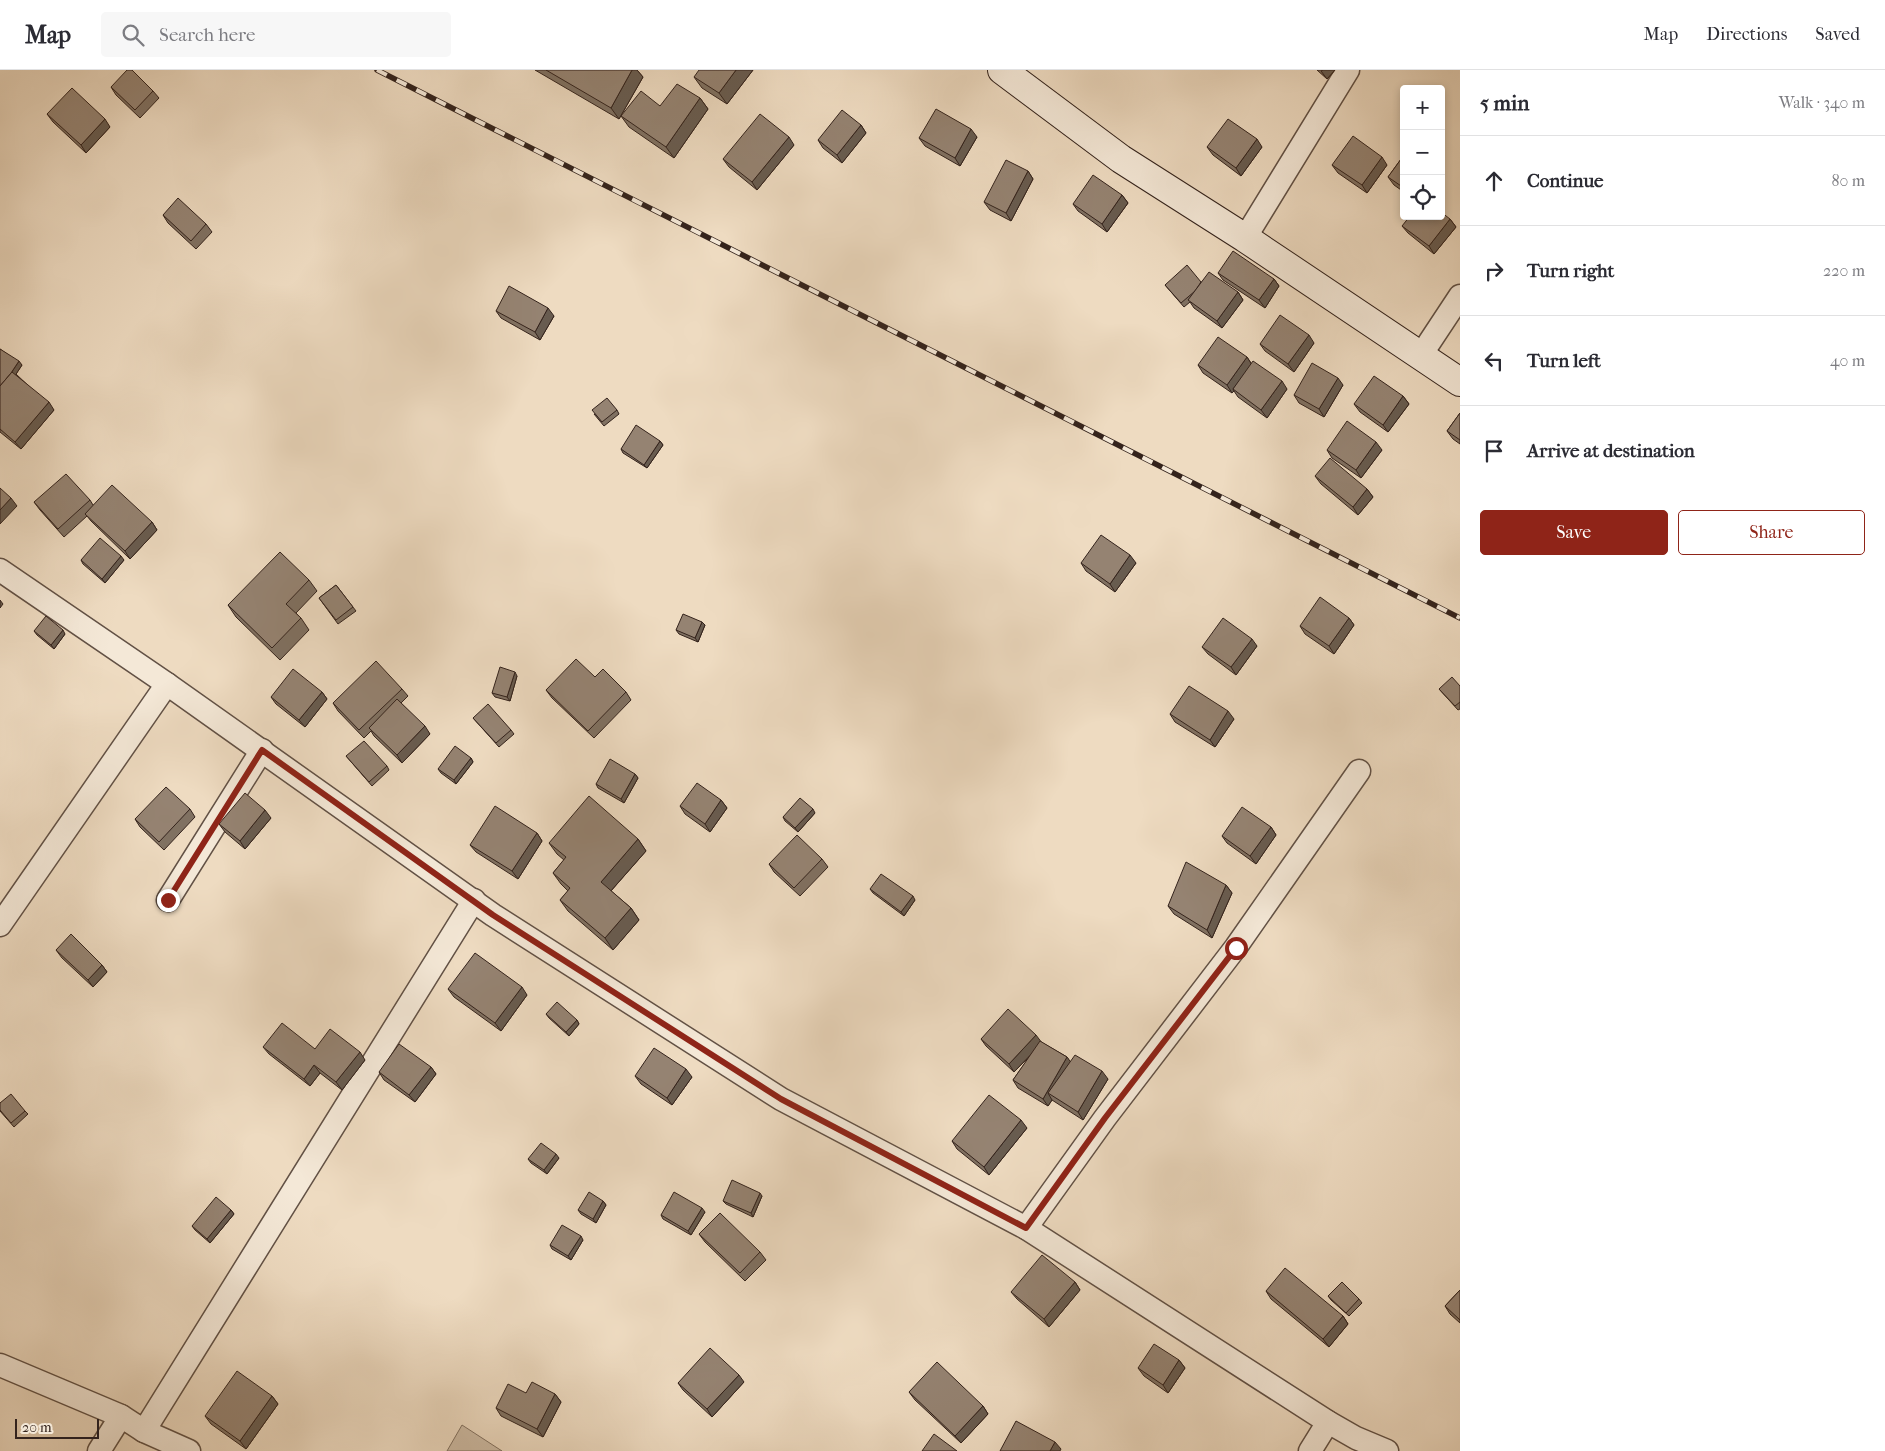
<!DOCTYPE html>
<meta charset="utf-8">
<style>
body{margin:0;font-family:"IM FELL French Canon",serif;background:#f7f7f7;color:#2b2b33}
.controls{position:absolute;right:15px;top:15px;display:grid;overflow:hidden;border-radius:5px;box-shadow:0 2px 8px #0003}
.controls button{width:45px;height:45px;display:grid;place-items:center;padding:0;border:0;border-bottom:1px solid #e1e1e2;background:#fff;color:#2b2b33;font:25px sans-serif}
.scale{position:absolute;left:15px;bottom:12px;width:84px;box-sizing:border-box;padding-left:5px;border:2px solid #34231c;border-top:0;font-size:14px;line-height:18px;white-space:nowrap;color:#34231c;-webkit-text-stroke:4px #f4e8d7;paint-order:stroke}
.stop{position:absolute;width:15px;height:15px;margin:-11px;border:4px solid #8f2418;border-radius:50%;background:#fff}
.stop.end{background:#8f2418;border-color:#fff;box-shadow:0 1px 5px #0008}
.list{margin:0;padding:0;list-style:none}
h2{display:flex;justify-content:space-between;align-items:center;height:65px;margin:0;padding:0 20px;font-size:21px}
h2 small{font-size:16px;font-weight:400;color:#7c7c81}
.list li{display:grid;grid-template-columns:32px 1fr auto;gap:15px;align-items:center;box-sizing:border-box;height:90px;padding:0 20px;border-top:1px solid #e1e1e2}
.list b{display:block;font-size:19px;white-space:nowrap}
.list em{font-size:16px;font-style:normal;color:#7c7c81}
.actions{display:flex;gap:10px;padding:15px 20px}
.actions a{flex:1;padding:11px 0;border:1px solid #8f2418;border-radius:5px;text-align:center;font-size:18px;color:#8f2418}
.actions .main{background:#8f2418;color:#fff}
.icon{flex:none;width:28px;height:28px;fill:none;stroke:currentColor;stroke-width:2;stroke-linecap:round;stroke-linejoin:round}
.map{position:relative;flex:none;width:1460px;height:1381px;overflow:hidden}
header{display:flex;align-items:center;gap:30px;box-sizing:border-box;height:70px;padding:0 25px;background:#fff;border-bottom:1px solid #e1e1e2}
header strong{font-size:24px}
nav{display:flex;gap:28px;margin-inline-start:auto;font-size:18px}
.search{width:350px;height:45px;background:#f7f7f7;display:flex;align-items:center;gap:12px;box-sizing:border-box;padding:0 18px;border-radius:5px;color:#7c7c81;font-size:19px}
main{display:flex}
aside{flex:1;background:#fff}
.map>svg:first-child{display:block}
</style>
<header>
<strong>Map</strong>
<div class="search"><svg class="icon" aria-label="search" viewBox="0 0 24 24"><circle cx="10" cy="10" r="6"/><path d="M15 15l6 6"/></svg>Search here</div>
<nav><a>Map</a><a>Directions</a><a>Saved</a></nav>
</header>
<main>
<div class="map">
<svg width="1460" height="1381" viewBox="0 0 1460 1381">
<rect width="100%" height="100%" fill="#eedbc1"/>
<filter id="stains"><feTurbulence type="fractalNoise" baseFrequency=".004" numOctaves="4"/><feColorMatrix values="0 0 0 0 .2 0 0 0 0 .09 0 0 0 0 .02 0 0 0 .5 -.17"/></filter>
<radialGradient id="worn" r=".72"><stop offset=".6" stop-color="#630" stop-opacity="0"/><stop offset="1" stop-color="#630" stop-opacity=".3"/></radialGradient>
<polygon fill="#cebca5" stroke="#817060" points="462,1355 502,1381 447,1381"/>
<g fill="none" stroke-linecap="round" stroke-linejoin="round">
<g stroke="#625145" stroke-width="25">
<g id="street">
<polyline points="1245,168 1348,0"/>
<polyline points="1421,285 1460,226"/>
<polyline points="0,500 167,614 493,845 781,1029 1026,1158 1328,1352 1356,1368 1387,1381"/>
<polyline points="168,830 262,680"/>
<polyline points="0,855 167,614"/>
<polyline points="1026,1158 1105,1048 1236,877 1359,701"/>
<polyline points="0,1295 121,1346"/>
<polyline points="144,1361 189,1381"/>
<polyline points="99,1381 121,1346 144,1361 474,830"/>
<polyline points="1310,1381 1328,1352"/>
</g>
</g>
<g stroke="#34231c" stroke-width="30">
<polyline id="secondary" points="1002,0 1121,89 1245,168 1460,312"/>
</g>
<use href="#street" stroke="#f4e8d7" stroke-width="22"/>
<use href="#secondary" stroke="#f4e8d7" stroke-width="28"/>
<g stroke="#34231c" stroke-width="5.5">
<polyline id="rail" points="377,0 1460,548"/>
</g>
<use href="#rail" stroke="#f4e8d7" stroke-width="4" stroke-dasharray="11" stroke-linecap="butt"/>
</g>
<g fill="#807162" stroke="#34231c">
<polygon points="535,0 637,0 643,7 619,49"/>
<polygon points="753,0 727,34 702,18 694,7"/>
<polygon points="1317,0 1335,0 1327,9"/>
<polygon points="111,17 153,21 159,28 140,48 116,25"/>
<polygon points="700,28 708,39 674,88 629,57 621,46 660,36"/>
<polygon points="47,44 110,57 86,83 53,52"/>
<polygon points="861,55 866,63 842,93 823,78 818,70"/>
<polygon points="977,67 960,96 925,76 919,68"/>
<polygon points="794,75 757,120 729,97 723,89"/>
<polygon points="1207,77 1262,77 1241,106 1213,85"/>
<polygon points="1404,85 1404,122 1394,115 1388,107"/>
<polygon points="1332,95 1387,95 1367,123 1338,103"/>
<polygon points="1028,101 1033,109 1011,151 990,140 984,132"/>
<polygon points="1122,125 1128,133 1107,162 1078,141 1073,134"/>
<polygon points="163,145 206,154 212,162 196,179 168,153"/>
<polygon points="1450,149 1456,157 1434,184 1408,163 1402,156"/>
<polygon points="1218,203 1274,209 1279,216 1265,238 1223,210"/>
<polygon points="1201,212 1238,222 1243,230 1222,258 1194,238 1190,232 1184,237 1165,215"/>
<polygon points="496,241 554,246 540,270 501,248"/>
<polygon points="1314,273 1294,302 1265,281 1260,274"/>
<polygon points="0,279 22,295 16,304 54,340 21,379 0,362"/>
<polygon points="1247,287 1251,293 1287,319 1267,348 1238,327 1234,321 1232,323 1203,303 1198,295"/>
<polygon points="1343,315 1324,347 1299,333 1294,325"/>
<polygon points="1403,326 1409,334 1388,362 1360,342 1354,334"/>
<polygon points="617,340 619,344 604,356 594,344"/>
<polygon points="1460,343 1460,374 1453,369 1447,361"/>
<polygon points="660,371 663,375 647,398 623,383 621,379"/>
<polygon points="1327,380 1382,380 1361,408 1332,388"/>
<polygon points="1315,406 1367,419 1373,427 1358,445 1321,414"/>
<polygon points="90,430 93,435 152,452 157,460 130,489 91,451 87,446 64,467 40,440 34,432"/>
<polygon points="81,490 124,490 105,513 83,494"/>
<polygon points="1081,493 1136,493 1115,522 1086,501"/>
<polygon points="309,510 317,521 296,543 301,548 309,560 280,590 236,547 228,535"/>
<polygon points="336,515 356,541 338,554 319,528"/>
<polygon points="1349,548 1354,555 1334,584 1305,564 1300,556"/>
<polygon points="702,552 705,555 698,572 679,564 676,560"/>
<polygon points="34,561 65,564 54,579 37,565"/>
<polygon points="1257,576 1236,605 1208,584 1202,577"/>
<polygon points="517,606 510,631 495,627 492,623"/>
<polygon points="595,607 626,622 631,630 594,668 552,628 546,620"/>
<polygon points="1460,616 1460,639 1458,640 1439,619"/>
<polygon points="402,619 408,626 401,633 430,664 402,693 374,666 371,661 364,668 338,641 333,633"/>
<polygon points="322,622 327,629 305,657 276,634 271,627"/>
<polygon points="1170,644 1234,649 1215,677 1175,652"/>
<polygon points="473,648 511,660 514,664 499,677"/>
<polygon points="346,686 387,696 389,700 372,716"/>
<polygon points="471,688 473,692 456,714 441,703 438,699"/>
<polygon points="635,704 638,708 624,733 598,718 596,714"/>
<polygon points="721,730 727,738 710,762 685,744 680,736"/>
<polygon points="190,739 195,747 164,780 140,757 135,749"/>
<polygon points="815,743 798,762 785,751 783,747"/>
<polygon points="271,748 245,779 225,762 219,754"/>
<polygon points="1271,757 1276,765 1256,794 1227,773 1222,766"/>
<polygon points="537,763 542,771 518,809 476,782 470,775"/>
<polygon points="638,769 646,781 611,821 631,838 639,850 613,880 568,841 560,830 568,821 561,814 553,803 564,790 557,784 549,773"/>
<polygon points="822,789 828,797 800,826 774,802 769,794"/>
<polygon points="1226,815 1232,823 1212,868 1174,844 1168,836"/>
<polygon points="870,819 915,830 904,846 873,823"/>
<polygon points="56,880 102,895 107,902 93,917 62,888"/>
<polygon points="448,919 527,925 501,961 454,927"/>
<polygon points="546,944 577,950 579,954 569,966 549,948"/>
<polygon points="981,969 1041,972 1067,987 1070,992 1108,1009 1083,1050 1052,1030 1048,1036 1018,1018 1013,1010 1030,986 1014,1002 986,976"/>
<polygon points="263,977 315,979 365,990 342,1020 320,1003 310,1016 269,984"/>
<polygon points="431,997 436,1004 415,1032 384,1010 379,1002"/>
<polygon points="635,1006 692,1007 672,1035 641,1014"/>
<polygon points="0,1033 25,1041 28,1044 14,1057 0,1041"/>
<polygon points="1027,1058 989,1105 957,1079 952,1071"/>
<polygon points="559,1088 547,1104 531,1093 528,1089"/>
<polygon points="762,1126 753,1147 726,1134 723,1131"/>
<polygon points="603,1131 606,1135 596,1153 581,1144 578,1140"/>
<polygon points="231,1140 234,1144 210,1173 195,1160 192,1156"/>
<polygon points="705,1142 691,1165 663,1149 661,1145"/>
<polygon points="699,1164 760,1182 766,1190 745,1211 705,1172"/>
<polygon points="583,1170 571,1190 552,1179 550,1175"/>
<polygon points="1075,1212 1080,1220 1049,1257 1017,1229 1011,1222"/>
<polygon points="1460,1220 1460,1253 1450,1244 1445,1236"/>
<polygon points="1266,1221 1343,1246 1348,1254 1329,1277 1271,1229"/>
<polygon points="1328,1226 1359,1229 1362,1233 1349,1246 1331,1230"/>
<polygon points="1179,1290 1185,1298 1168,1323 1144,1306 1138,1298"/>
<polygon points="744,1312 712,1347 683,1320 678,1313"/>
<polygon points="909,1322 983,1336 988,1344 961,1373 915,1330"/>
<polygon points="526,1323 555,1324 561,1332 543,1367 501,1346 496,1338"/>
<polygon points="272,1326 278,1334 246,1379 211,1354 205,1346"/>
</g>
<g fill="#685c50" stroke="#34231c">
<polygon points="632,0 637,0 643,7 619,49 611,38"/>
<polygon points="736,0 753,0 727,34 719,23"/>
<polygon points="1323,0 1335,0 1327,9 1321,1"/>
<polygon points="700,28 708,39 674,88 666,77"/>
<polygon points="105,49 110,57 86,83 81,75"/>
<polygon points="861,55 866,63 842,93 837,85"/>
<polygon points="971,59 977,67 960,96 955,88"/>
<polygon points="789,67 794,75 757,120 752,112"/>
<polygon points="1257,69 1262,77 1241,106 1236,98"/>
<polygon points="1382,87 1387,95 1367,123 1362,115"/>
<polygon points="1028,101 1033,109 1011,151 1006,143"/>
<polygon points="1122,125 1128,133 1107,162 1102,154"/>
<polygon points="1450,149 1456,157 1434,184 1429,176"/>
<polygon points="1274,209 1279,216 1265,238 1259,230"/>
<polygon points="1238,222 1243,230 1222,258 1217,251"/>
<polygon points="548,238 554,246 540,270 535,262"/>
<polygon points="1309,265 1314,273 1294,302 1288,294"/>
<polygon points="1247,287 1252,295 1233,319 1234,321 1232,323 1227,315"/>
<polygon points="19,291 22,295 5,321 2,317"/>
<polygon points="1338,308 1343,315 1324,347 1319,339"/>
<polygon points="1282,311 1287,319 1267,348 1261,340"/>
<polygon points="1403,326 1409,334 1388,362 1383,355"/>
<polygon points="49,332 54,340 21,379 15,372"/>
<polygon points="660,371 663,375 647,398 644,395"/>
<polygon points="1376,372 1382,380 1361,408 1356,400"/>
<polygon points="1367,419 1373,427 1358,445 1353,437"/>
<polygon points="11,428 17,436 0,454 0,440"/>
<polygon points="152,452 157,460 130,489 125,481"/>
<polygon points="1130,485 1136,493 1115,522 1110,514"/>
<polygon points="121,486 124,490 105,513 102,509"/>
<polygon points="0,530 3,534 0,538"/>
<polygon points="1349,548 1354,555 1334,584 1329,576"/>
<polygon points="702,552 705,555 698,572 695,568"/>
<polygon points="63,560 65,564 54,579 51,575"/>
<polygon points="1252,569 1257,576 1236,605 1231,597"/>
<polygon points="515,602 517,606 510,631 507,627"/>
<polygon points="322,622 327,629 305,657 299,650"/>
<polygon points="1228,641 1234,649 1215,677 1210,670"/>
<polygon points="425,656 430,664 402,693 397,685"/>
<polygon points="471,688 473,692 456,714 454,710"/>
<polygon points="635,704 638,708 624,733 621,729"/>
<polygon points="721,730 727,738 710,762 705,754"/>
<polygon points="813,739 815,743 798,762 795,758"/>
<polygon points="265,740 271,748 245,779 240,771"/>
<polygon points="1271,757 1276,765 1256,794 1250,786"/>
<polygon points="537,763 542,771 518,809 512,801"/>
<polygon points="638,769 646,781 609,823 601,812"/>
<polygon points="1226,815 1232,823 1212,868 1207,860"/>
<polygon points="913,826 915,830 904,846 901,842"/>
<polygon points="631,838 639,850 613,880 605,868"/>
<polygon points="102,895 107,902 93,917 88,910"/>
<polygon points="522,917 527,925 501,961 495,953"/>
<polygon points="577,950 579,954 569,966 566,962"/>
<polygon points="1036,965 1042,973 1014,1002 1009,994"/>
<polygon points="360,982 365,990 342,1020 336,1012"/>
<polygon points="1067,987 1073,995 1048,1023 1052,1030 1048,1036 1043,1029"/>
<polygon points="314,995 320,1003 310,1016 304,1009"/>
<polygon points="431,997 436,1004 415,1032 409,1025"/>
<polygon points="686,999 692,1007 672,1035 667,1028"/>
<polygon points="1102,1001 1108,1009 1083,1050 1078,1042"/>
<polygon points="1021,1050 1027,1058 989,1105 984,1097"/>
<polygon points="556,1084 559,1088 547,1104 544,1100"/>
<polygon points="760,1123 762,1126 753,1147 751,1143"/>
<polygon points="603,1131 606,1135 596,1153 593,1149"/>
<polygon points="702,1138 705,1142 691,1165 688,1161"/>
<polygon points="231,1140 234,1144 210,1173 207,1169"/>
<polygon points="581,1166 583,1170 571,1190 568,1186"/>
<polygon points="1075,1212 1080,1220 1049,1257 1044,1249"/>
<polygon points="1343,1246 1348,1254 1329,1277 1323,1269"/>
<polygon points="1179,1290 1185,1298 1168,1323 1163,1315"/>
<polygon points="739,1305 744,1312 712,1347 707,1339"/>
<polygon points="555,1324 561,1332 543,1367 537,1359"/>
<polygon points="272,1326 278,1334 246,1379 240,1371"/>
<polygon points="983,1336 988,1344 961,1373 955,1366"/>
<polygon points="1055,1372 1061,1379 1060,1381 1050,1381"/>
</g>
<g fill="#958372" stroke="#34231c">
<polygon points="127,0 132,0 153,21 135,40 111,17"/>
<polygon points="546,0 632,0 611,38"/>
<polygon points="699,0 736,0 719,23 694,7"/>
<polygon points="677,14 700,28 666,77 621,46 641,21 660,36"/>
<polygon points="72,18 105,49 81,75 47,44"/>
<polygon points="936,39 971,59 955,88 919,68"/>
<polygon points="842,40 861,55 837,85 818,70"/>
<polygon points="760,44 789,67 752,112 723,89"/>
<polygon points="1228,49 1257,69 1236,98 1207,77"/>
<polygon points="1353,66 1382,87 1362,115 1332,95"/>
<polygon points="1404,85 1404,118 1388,107"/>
<polygon points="1006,90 1028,101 1006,143 984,132"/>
<polygon points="1093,105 1122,125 1102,154 1073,134"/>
<polygon points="178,128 206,154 191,171 163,145"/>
<polygon points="1441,142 1450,149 1429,176 1402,156 1410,146 1441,146"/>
<polygon points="1233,181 1274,209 1259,230 1218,203"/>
<polygon points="1187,195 1201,212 1195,221 1181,233 1165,215"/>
<polygon points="1209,202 1238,222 1217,251 1188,230"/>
<polygon points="509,216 548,238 535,262 496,241"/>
<polygon points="1280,245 1309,265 1288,294 1260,274"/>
<polygon points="1218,267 1247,287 1227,315 1198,295"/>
<polygon points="0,279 19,291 11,303 0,316"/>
<polygon points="1253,291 1282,311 1261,340 1233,319"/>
<polygon points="1312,293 1338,308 1319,339 1294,325"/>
<polygon points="12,302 49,332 15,372 0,359 0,316"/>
<polygon points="1374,306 1403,326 1383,355 1354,334"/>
<polygon points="607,328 617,340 602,352 592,340"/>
<polygon points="1460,343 1460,370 1447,361"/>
<polygon points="1347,351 1376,372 1356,400 1327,380"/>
<polygon points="636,355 660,371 644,395 621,379"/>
<polygon points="1330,388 1367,419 1353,437 1315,406"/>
<polygon points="66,404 90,430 58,459 34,432"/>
<polygon points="112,415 152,452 125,481 85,444"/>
<polygon points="0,418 11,428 0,440"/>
<polygon points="1101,465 1130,485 1110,514 1081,493"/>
<polygon points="100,468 121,486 102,509 81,490"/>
<polygon points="280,482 309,510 286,534 301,548 272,578 228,535"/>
<polygon points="336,515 353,537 336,550 319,528"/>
<polygon points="1320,527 1349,548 1329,576 1300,556"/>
<polygon points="683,544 702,552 695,568 676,560"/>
<polygon points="46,546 63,560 51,575 34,561"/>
<polygon points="1223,548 1252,569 1231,597 1202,577"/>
<polygon points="576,589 595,607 603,599 626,622 588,661 546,620"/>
<polygon points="376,591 402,619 359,660 333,633"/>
<polygon points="500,597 515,602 507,627 492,623"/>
<polygon points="293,599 322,622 299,650 271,627"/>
<polygon points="1452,607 1460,616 1460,632 1455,636 1439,619"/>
<polygon points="1189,616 1228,641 1210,670 1170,644"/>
<polygon points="397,629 425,656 397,685 369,658"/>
<polygon points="488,634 511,660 496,673 473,648"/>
<polygon points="364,671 387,696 369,712 346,686"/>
<polygon points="455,676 471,688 454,710 438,699"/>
<polygon points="610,689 635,704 621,729 596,714"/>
<polygon points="697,713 721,730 705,754 680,736"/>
<polygon points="166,717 190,739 159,772 135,749"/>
<polygon points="245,723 265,740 240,771 219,754"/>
<polygon points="589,726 638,769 601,812 631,838 605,868 560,830 570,818 553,803 566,787 549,773"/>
<polygon points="800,728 813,739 795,758 783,747"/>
<polygon points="495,736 537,763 512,801 470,775"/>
<polygon points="1242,737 1271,757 1250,786 1222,766"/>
<polygon points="797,765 822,789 794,818 769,794"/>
<polygon points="1186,792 1226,815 1207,860 1168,836"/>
<polygon points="881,804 913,826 901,842 870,819"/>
<polygon points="71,864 102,895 88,910 56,880"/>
<polygon points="475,883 522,917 495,953 448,919"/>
<polygon points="557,932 577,950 566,962 546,944"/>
<polygon points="1008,939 1036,965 1009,994 981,969"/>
<polygon points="282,953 315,979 330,959 360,982 336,1012 314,995 304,1009 263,977"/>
<polygon points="1040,971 1067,987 1043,1029 1013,1010"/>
<polygon points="399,974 431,997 409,1025 379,1002"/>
<polygon points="654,978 686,999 667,1028 635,1006"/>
<polygon points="1075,985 1102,1001 1078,1042 1048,1023"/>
<polygon points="11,1024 25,1041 11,1053 0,1040 0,1033"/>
<polygon points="989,1025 1021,1050 984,1097 952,1071"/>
<polygon points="541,1073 556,1084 544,1100 528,1089"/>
<polygon points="732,1110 760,1123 751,1143 723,1131"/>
<polygon points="589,1122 603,1131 593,1149 578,1140"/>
<polygon points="674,1122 702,1138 688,1161 661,1145"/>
<polygon points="216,1127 231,1140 207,1169 192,1156"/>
<polygon points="720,1143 760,1182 740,1203 699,1164"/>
<polygon points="562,1155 581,1166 568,1186 550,1175"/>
<polygon points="1042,1185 1075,1212 1044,1249 1011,1222"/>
<polygon points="1285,1198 1343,1246 1323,1269 1266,1221"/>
<polygon points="1342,1212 1359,1229 1346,1243 1328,1226"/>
<polygon points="1460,1220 1460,1250 1445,1236"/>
<polygon points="1154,1274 1179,1290 1163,1315 1138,1298"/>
<polygon points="710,1278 739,1305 707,1339 678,1313"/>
<polygon points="937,1292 983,1336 955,1366 909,1322"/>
<polygon points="237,1301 272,1326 240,1371 205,1346"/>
<polygon points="532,1312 555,1324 537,1359 496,1338 508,1314 526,1323"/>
<polygon points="1016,1351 1055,1372 1050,1381 1000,1381"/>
<polygon points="934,1364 957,1381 922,1381"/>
</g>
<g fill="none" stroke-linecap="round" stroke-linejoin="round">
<polyline stroke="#8f2418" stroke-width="6" points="168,830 262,680 493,845 781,1029 1026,1158 1105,1048 1236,878"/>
</g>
<rect width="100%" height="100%" filter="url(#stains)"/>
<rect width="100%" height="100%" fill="url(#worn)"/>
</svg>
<div class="controls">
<button>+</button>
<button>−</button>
<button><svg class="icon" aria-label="locate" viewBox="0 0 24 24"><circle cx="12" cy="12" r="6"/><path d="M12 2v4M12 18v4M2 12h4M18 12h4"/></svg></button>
</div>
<div class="scale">20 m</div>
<div class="stop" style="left:1236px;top:878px"></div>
<div class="stop end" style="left:168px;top:830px"></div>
</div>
<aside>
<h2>5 min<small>Walk · 340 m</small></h2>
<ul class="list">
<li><svg class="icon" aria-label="ahead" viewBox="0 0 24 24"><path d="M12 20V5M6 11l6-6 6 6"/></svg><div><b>Continue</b></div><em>80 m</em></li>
<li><svg class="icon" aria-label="right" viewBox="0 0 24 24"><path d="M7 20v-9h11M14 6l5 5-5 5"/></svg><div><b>Turn right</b></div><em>220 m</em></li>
<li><svg class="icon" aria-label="left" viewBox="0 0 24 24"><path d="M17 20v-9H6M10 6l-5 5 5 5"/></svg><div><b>Turn left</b></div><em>40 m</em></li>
<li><svg class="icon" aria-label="arrive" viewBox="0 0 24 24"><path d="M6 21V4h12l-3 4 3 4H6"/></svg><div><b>Arrive at destination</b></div></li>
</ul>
<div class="actions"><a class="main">Save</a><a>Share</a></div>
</aside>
</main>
